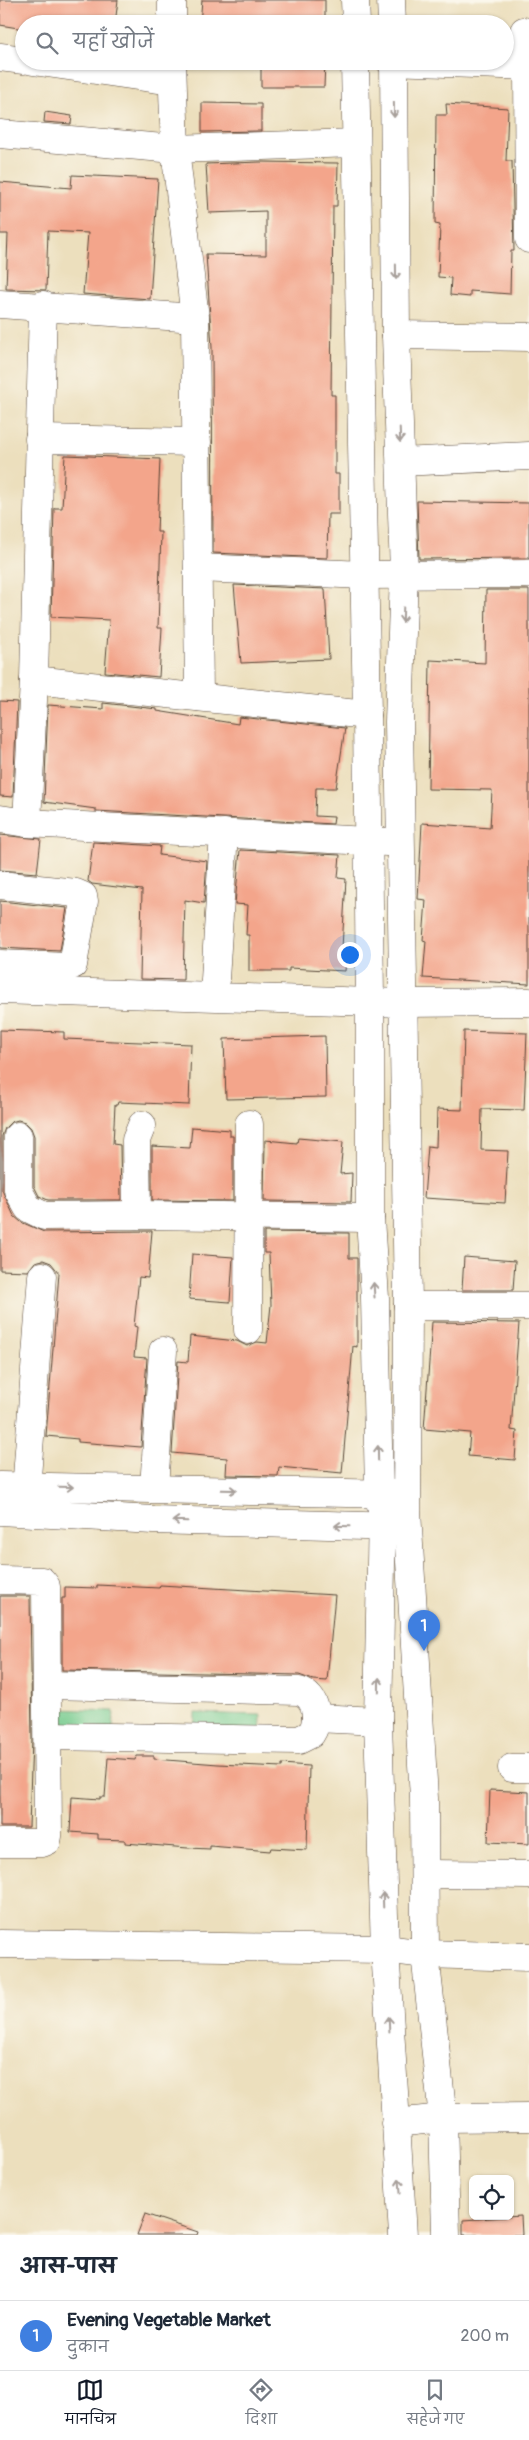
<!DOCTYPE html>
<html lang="hi">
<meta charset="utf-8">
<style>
body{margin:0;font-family:Pangolin,"Playpen Sans Deva",sans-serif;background:#f2f2f3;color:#1f2937}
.controls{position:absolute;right:15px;bottom:15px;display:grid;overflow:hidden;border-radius:8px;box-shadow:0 1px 4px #0004}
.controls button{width:45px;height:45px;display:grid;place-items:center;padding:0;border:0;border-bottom:1px solid #e0e1e3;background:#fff;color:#1f2937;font:25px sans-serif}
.you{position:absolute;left:349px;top:954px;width:18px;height:18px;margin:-12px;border:4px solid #fff;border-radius:50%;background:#1a73e8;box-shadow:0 0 0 8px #1a73e833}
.badge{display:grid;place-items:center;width:32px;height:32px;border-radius:50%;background:#111827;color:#fff;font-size:16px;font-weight:700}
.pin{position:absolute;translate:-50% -41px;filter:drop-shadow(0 1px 2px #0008)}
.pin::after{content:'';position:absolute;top:26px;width:18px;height:15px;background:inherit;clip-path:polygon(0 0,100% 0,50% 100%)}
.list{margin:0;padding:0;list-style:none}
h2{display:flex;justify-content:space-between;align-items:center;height:65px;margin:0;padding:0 20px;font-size:21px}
h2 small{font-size:16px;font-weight:400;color:#747a83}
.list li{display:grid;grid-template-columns:32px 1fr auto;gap:15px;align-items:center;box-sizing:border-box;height:70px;padding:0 20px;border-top:1px solid #e0e1e3}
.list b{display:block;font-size:19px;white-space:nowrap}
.list p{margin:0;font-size:16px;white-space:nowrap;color:#747a83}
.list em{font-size:16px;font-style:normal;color:#747a83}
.icon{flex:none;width:28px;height:28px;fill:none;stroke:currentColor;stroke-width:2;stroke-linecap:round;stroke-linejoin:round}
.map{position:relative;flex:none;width:529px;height:2235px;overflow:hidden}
.search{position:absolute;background:#fff;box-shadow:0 1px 4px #0004;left:15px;right:15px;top:15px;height:55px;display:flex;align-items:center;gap:12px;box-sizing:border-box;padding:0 18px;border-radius:28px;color:#747a83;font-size:19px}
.sheet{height:135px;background:#fff}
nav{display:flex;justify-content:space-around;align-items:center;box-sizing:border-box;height:70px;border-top:1px solid #e0e1e3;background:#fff;font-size:14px;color:#747a83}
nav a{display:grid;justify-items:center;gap:2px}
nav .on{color:#111827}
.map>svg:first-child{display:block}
</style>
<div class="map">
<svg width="529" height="2235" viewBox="0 0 529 2235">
<rect width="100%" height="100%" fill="#fbf7ec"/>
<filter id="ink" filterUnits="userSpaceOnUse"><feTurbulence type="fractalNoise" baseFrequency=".02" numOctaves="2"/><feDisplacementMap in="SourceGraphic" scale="10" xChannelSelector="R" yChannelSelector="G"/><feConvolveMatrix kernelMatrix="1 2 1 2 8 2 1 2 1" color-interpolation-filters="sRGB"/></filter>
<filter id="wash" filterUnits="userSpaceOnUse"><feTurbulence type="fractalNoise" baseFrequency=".0096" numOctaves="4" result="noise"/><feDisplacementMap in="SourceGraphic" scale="20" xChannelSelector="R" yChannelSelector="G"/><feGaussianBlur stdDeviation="1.12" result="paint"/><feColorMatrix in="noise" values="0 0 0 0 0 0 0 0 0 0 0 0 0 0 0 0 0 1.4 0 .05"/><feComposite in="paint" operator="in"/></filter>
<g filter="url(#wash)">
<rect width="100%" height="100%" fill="#ecdfbd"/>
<g fill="#78cc90" stroke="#5a7b57">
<polygon points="55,1709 114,1711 112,1741 53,1737"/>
<polygon points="195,1713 261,1715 260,1746 194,1743"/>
</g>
<g id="blocks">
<g fill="#f3a58b">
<polygon points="0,0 118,0 115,24 24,24 24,29 0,25"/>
<polygon points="202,0 325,0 325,24 200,24"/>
<polygon points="261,61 325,61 324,87 261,87"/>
<polygon points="202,103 261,104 261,131 202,132"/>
<polygon points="446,104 508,108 506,161 512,161 514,251 511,251 510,294 470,291 470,297 450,295 451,278 438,277 440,225 435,224 436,115 447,115"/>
<polygon points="45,112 72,116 71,124 44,122"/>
<polygon points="260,162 338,163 337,206 333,206 331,395 335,395 335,474 339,474 339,514 328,514 327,558 213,553 212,348 206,254 266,255 266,211 209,213 206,164"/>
<polygon points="72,175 158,179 150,299 83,294 88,233 48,231 46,290 6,289 8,234 0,234 0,182 71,188"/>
<polygon points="65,455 160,459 157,532 161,532 158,628 162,628 159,677 105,672 109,620 51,617 54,508 62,508"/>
<polygon points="417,501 529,503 529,558 419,559"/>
<polygon points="234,585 325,589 329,659 241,663"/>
<polygon points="486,590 529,590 529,984 423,978 426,941 423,940 426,900 418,899 422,823 490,828 492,790 428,789 430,660 485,663"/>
<polygon points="0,701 17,702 13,797 0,796"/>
<polygon points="103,703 157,709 157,711 238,724 239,717 345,728 336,788 316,788 315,816 334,817 333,824 96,811 96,809 44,802 48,705 103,709"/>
<polygon points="0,835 41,839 37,873 0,870"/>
<polygon points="93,842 160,846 159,855 207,861 204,903 185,900 183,980 140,979 142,890 92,884 88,881"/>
<polygon points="240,850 340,855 338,878 346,879 342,948 347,948 345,971 289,968 289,971 249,971 249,935 246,935 248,905 235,904"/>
<polygon points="0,901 67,908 60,951 0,948"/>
<polygon points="0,1030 64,1032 64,1039 191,1044 189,1105 118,1102 117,1105 115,1105 113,1144 120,1145 121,1200 48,1200 39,1196 34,1186 34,1136 31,1128 25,1122 18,1120 11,1122 5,1128 2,1136 2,1190 14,1216 21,1222 44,1232 152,1231 148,1278 139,1277 134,1326 137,1327 134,1357 147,1358 141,1447 78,1442 78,1439 46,1436 59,1273 51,1263 43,1260 35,1262 28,1271 0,1270"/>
<polygon points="464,1031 527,1033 524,1110 482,1109 481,1150 508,1151 505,1203 424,1198 428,1146 436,1147 437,1109 462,1110"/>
<polygon points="325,1036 326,1097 226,1099 224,1039"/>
<polygon points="192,1127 230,1130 230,1136 233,1136 233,1201 152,1200 152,1146 190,1148"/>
<polygon points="298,1138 343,1142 340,1174 352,1173 351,1202 264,1201 265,1140 297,1143"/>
<polygon points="264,1232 349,1233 349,1258 357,1258 357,1347 353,1346 342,1473 279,1467 278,1476 226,1475 227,1458 172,1453 178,1361 188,1362 190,1336 237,1341 247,1346 257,1342 267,1343 271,1305 269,1253 264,1253"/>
<polygon points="192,1254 233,1257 230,1302 189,1299"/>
<polygon points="464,1257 515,1261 513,1290 462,1290"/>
<polygon points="432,1322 519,1323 511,1430 517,1431 515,1460 468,1456 470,1433 424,1429"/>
<polygon points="97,1585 159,1588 160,1585 335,1595 327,1681 313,1680 299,1675 62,1670 62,1598 65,1598 65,1587 97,1588"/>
<polygon points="0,1596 30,1596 32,1739 29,1827 0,1827"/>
<polygon points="136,1756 154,1756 154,1759 218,1764 282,1767 282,1764 309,1766 307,1850 271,1848 270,1851 210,1846 210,1849 188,1848 125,1843 125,1840 98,1839 98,1834 70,1832 72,1797 100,1799 100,1797 105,1797 108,1758 135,1760"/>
<polygon points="490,1790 529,1792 529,1844 488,1842"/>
<polygon points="145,2214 198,2232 197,2235 137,2235"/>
<polygon points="521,2216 522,2235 463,2235 463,2220"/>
</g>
</g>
</g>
<g filter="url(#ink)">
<use href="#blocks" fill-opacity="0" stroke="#564536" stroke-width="1"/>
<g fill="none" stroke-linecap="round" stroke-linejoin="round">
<g stroke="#564536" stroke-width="29">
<g id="minor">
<polyline points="355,0 356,24"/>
<polyline points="391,0 392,24"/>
<polyline points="172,24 172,0"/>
<polyline points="524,31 528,66 529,239"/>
<polyline points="0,57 24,60"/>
<polyline points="33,61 172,81"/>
<polyline points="172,61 175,149 195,318 199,697"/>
<polyline points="355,61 367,715 370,1001 370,1218 375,1298 379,1494 382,1511 378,1721 385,1949 403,2235"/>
<polyline points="390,61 529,66"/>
<polyline points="394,61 396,335 404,573 399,722 408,1306 407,1511 424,1798 425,1954 443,2118 446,2235"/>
<polyline points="0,134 175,149 356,143"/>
<polyline points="0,304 195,318"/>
<polyline points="43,305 34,680 367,715"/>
<polyline points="396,335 529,337"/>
<polyline points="39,439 197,442"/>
<polyline points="401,462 529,456"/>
<polyline points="198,568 365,575 529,574"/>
<polyline points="0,819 27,823 387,842"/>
<polyline points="27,823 34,680"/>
<polyline points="0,885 76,893 83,896 84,901 73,965 67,967 0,964"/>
<polyline points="0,990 403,1003 529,1002"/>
<polyline points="214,996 224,833"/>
<polyline points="18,1136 18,1190 28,1208 44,1216 137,1215 370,1218"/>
<polyline points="137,1215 136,1140 142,1125"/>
<polyline points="408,1306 529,1306"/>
<polyline points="248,1330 249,1124"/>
<polyline points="0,1486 396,1494"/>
<polyline points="154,1488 163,1351"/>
<polyline points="25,1504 42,1276"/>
<polyline points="0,1511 153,1520 399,1527"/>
<polyline points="0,1580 42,1581 46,1586 48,1836 47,1841 42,1843 0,1843"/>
<path d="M48,1685l251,6c18,5 21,29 12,43l-12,6 -251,-4"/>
<polyline points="316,1718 378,1721"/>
<polyline points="512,1768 529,1768"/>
<polyline points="426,1874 529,1875"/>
<polyline points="0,1944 385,1949 425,1954 529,1957"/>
<polyline points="395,2123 443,2118 529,2117"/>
</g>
</g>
<use href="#minor" stroke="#fff" stroke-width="28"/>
</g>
<defs><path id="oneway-shaft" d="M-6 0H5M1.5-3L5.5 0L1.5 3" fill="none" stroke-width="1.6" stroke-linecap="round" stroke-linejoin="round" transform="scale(1.25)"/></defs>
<g stroke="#a79f9a">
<use href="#oneway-shaft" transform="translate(394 110) rotate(89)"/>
<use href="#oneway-shaft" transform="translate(396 272) rotate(89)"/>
<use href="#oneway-shaft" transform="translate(400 435) rotate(88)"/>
<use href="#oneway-shaft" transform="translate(403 615) rotate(92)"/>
<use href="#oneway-shaft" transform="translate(374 1290) rotate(-94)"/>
<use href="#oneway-shaft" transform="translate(378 1453) rotate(-91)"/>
<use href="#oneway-shaft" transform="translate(66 1487) rotate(1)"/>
<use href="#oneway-shaft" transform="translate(229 1490) rotate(1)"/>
<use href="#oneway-shaft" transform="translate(180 1521) rotate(-178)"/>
<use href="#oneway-shaft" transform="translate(342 1526) rotate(-178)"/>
<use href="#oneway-shaft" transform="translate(379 1685) rotate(-89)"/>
<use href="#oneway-shaft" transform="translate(383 1900) rotate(-92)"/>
<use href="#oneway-shaft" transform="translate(389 2024) rotate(-93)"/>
<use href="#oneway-shaft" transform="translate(400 2186) rotate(-94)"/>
</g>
</g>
</svg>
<div class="controls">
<button><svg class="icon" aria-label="locate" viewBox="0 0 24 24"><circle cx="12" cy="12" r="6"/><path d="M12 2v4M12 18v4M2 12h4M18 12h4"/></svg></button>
</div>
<div class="you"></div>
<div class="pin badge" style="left:424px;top:1651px;background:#3f7fe0">1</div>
<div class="search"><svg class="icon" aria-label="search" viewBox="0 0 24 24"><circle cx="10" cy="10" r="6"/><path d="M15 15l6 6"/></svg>यहाँ खोजें</div>
</div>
<section class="sheet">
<h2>आस-पास<small></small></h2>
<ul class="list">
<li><span class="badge" style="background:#3f7fe0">1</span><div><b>Evening Vegetable Market</b><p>दुकान</p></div><em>200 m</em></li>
</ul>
</section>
<nav>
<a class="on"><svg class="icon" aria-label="map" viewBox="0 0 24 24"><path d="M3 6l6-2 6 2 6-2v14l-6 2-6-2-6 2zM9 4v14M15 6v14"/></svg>मानचित्र</a>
<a><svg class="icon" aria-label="directions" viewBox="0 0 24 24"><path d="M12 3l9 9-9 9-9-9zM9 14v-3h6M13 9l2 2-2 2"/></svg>दिशा</a>
<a><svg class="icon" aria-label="saved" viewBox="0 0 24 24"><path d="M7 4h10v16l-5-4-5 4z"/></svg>सहेजे गए</a>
</nav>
